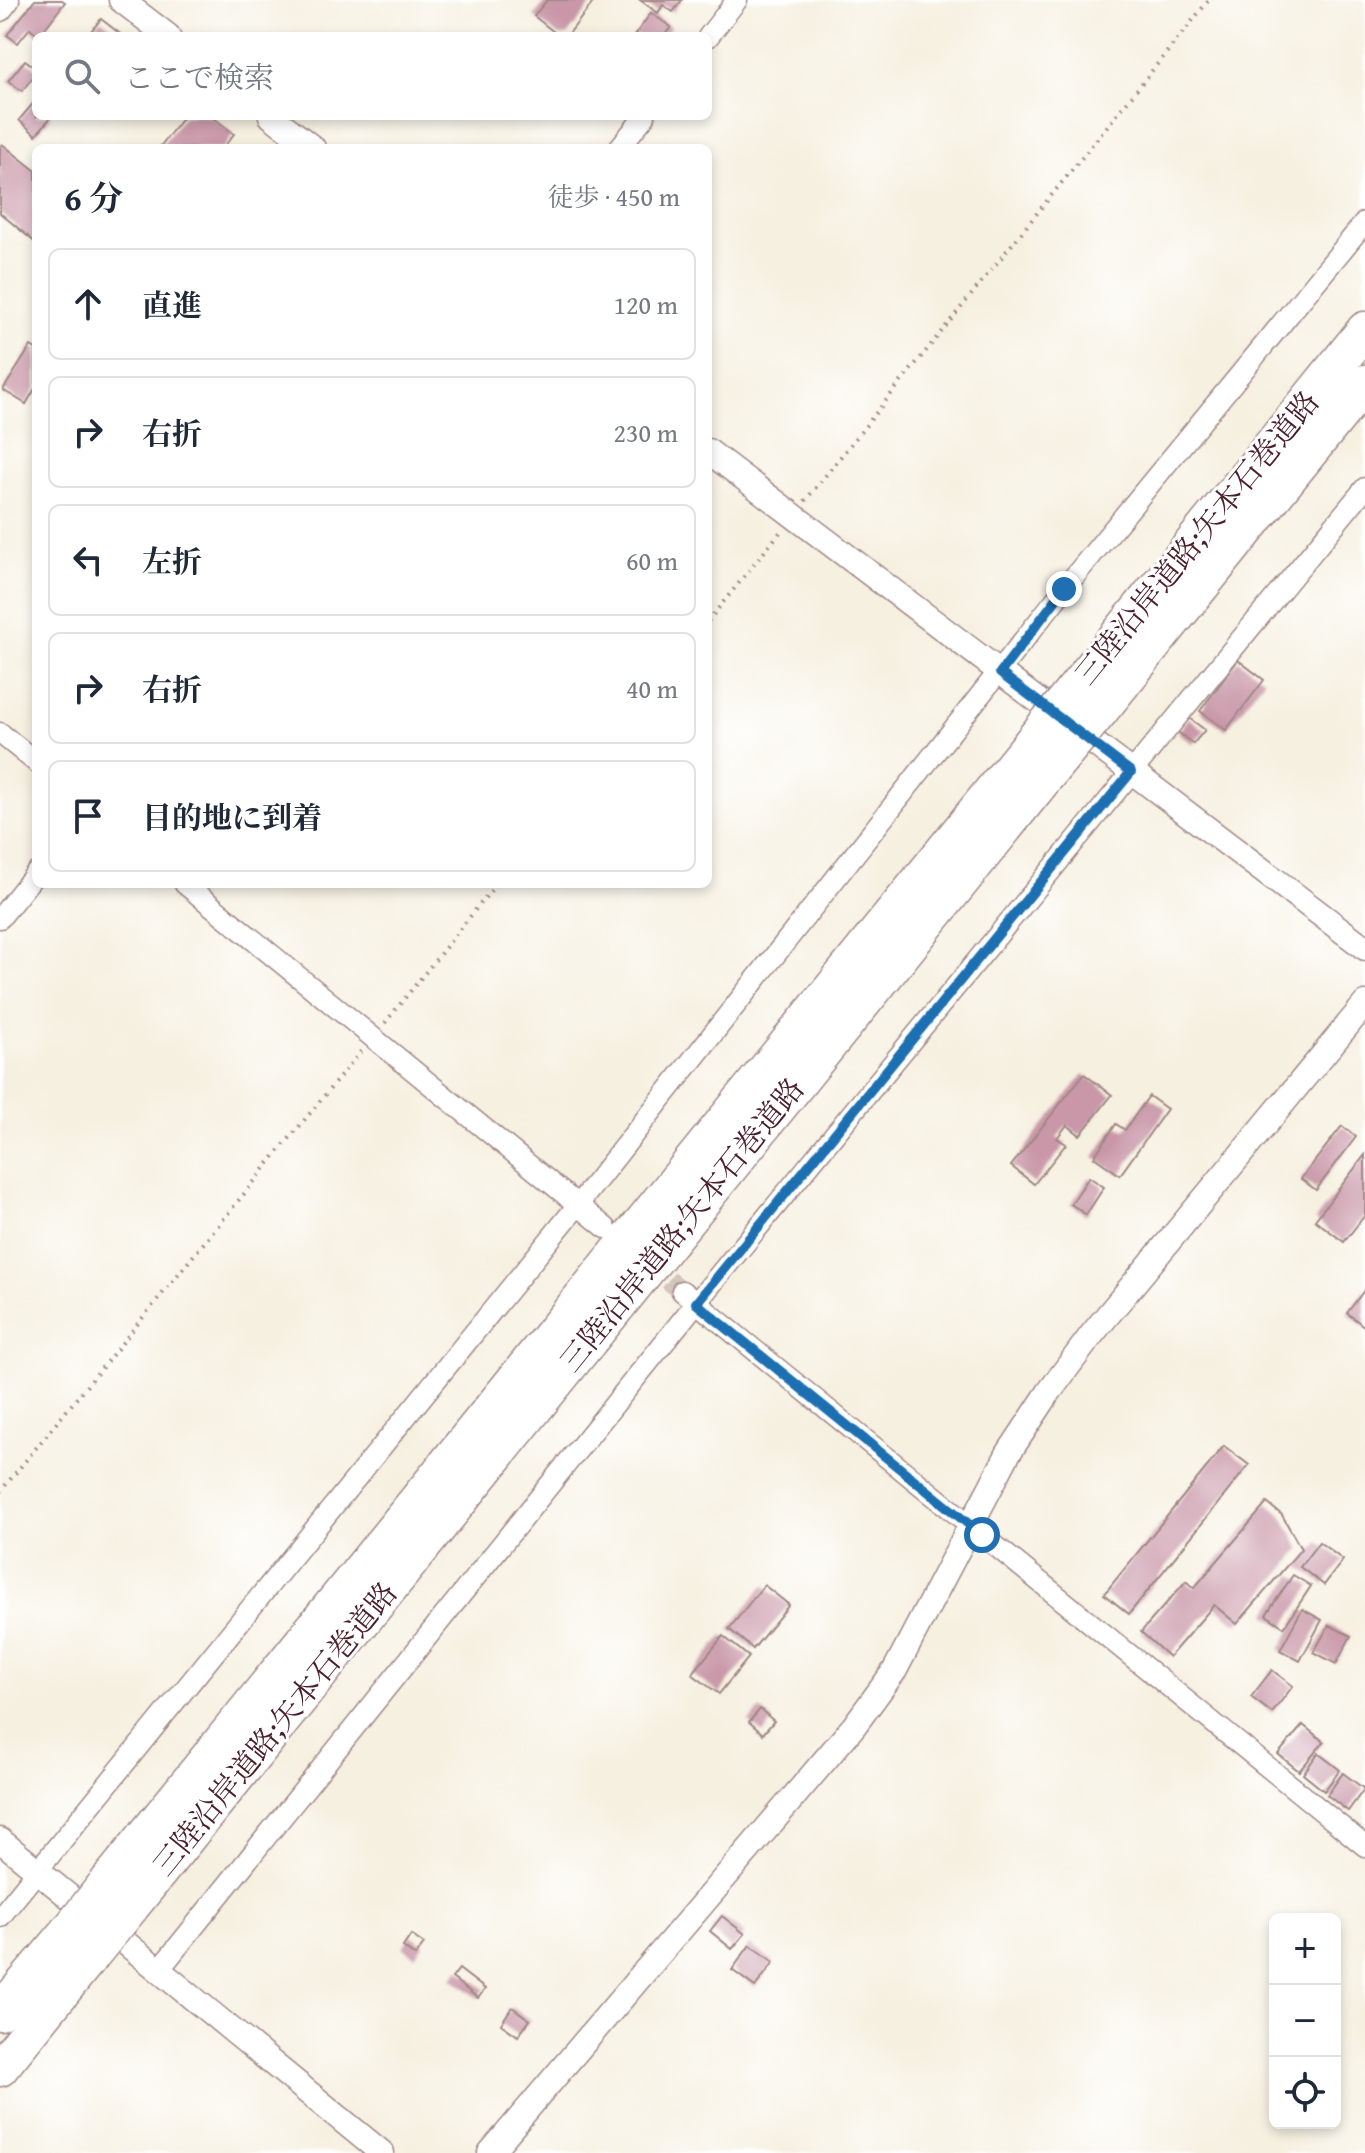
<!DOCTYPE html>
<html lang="ja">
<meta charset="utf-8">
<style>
body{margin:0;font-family:"Gentium Book Plus","Noto Serif JP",serif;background:#f6f6f7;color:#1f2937}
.controls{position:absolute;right:24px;bottom:24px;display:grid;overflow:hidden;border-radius:12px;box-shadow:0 4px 12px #0003}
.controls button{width:72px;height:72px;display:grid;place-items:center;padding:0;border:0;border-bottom:2px solid #e0e1e3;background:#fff;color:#1f2937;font:40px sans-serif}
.stop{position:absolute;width:24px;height:24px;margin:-18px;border:6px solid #1f6fb2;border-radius:50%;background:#fff}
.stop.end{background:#1f6fb2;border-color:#fff;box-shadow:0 2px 8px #0008}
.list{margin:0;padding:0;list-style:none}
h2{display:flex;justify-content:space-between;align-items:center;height:104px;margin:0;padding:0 32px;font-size:34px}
h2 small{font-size:26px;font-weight:400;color:#747a83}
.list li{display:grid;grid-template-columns:52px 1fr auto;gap:24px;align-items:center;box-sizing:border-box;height:112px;margin:0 16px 16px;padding:0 16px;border:2px solid #e0e1e3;border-radius:12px}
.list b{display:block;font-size:30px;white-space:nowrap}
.list em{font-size:26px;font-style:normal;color:#747a83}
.icon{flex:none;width:44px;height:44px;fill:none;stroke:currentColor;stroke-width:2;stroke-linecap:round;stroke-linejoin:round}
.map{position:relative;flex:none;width:1365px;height:2153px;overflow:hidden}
.search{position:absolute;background:#fff;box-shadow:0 4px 12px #0003;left:32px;top:32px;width:680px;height:88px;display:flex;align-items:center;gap:20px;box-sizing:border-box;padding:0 28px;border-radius:12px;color:#747a83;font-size:30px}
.panel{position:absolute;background:#fff;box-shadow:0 4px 12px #0003;left:32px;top:144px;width:680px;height:744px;border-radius:12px}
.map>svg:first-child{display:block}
</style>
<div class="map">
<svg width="1365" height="2153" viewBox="0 0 1365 2153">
<rect width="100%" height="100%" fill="#fff"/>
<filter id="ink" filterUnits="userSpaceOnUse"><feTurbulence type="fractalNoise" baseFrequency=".0125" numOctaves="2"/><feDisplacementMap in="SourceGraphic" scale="16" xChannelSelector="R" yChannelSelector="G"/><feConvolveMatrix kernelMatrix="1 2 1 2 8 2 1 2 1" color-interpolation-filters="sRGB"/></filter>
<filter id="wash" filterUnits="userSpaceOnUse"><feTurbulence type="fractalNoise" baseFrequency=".006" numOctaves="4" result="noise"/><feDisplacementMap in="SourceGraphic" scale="32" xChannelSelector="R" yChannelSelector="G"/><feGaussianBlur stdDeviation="1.8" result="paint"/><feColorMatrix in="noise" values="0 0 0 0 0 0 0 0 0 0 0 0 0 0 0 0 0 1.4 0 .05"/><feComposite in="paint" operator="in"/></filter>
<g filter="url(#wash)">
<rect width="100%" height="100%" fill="#f6f0e0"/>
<g id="blocks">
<g fill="#c997a8">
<polygon points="35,0 62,0 65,2 39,36 30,28 18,43 7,35"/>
<polygon points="547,0 595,0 567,36 559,36 534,16"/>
<polygon points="640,0 682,0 673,12 663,5 658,13"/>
<polygon points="651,13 671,27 664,36 634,36"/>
<polygon points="101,19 123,36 87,36"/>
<polygon points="25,60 36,68 36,73 22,91 8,81"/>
<polygon points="36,100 36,116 52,116 36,135 19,120"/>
<polygon points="184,116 211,116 234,134 223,148 159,148"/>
<polygon points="2,144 36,171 36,243 0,213 0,147"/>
<polygon points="31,346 36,349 36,387 26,404 3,390"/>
<polygon points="1238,660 1264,680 1226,730 1200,711"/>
<polygon points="1189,718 1205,730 1193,744 1178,732"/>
<polygon points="1084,1074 1112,1095 1080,1135 1067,1125 1057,1138 1066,1144 1034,1184 1011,1166"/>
<polygon points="1149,1096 1167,1109 1120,1175 1094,1157 1116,1124 1125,1130"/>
<polygon points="1342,1126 1356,1137 1316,1190 1301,1179"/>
<polygon points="1365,1155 1365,1215 1344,1242 1315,1220"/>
<polygon points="1089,1177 1104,1187 1086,1215 1071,1204"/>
<polygon points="1365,1289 1365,1327 1347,1313"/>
<polygon points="1224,1446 1249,1465 1129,1614 1104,1594"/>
<polygon points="1267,1503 1282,1515 1301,1549 1237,1624 1214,1605 1169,1657 1141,1632 1186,1581 1194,1588"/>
<polygon points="1319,1542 1343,1560 1324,1585 1300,1567"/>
<polygon points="1293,1575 1311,1586 1284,1627 1266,1615"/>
<polygon points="764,1585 789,1605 753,1649 729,1629"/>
<polygon points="1302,1609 1322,1620 1300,1661 1280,1650"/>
<polygon points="1329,1625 1351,1636 1336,1664 1314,1652"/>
<polygon points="723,1636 749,1657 719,1694 692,1674"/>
<polygon points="1272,1670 1293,1686 1272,1713 1251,1697"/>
<polygon points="760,1709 774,1721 763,1734 749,1722"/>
<polygon points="1303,1725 1324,1742 1299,1771 1278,1754"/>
<polygon points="1318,1753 1340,1770 1324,1791 1303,1774"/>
<polygon points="1343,1773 1364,1789 1348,1811 1327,1795"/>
<polygon points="722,1916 745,1934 732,1949 710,1931"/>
<polygon points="411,1935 424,1944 415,1956 403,1947"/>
<polygon points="750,1945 774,1962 755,1987 732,1970"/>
<polygon points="459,1969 485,1989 478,1998 452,1978"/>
<polygon points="512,2007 530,2020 518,2036 501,2024"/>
</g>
</g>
</g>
<g filter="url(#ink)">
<use href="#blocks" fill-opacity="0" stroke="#a08886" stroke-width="2"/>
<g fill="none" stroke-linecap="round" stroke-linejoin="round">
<polyline stroke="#d4c6bc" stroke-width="20" stroke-dasharray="20 10" stroke-linecap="butt" points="645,1261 682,1291"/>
<g stroke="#a08886" stroke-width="23">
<g id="minor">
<polyline points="708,37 737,0"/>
<polyline points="619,148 645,116"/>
<polyline points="0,733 36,762"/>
<polyline points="185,884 606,1228"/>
<polyline points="0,918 36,873"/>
<polyline points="682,1291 1365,1846"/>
<polyline points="0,1917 577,1206 1064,589 1365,222"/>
<polyline points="159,1970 696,1303 1365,488"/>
</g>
</g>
<g stroke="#a08886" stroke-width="27">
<g id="tertiary">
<polyline points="121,0 168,36"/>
<polyline points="0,9 7,0"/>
<polyline points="271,116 313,148"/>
<polyline points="708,451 1365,948"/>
<polyline points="0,1840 382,2153"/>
<polyline points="490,2153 854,1726 895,1670 1008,1454 1049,1392 1093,1333 1365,1004"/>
</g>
</g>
<g stroke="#a08886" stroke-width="39">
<g id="motorway">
<polyline points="1074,690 1365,330"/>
<polyline points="1100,711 1365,383"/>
<polyline points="103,1888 1036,737"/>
<polyline points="130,1908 1060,759"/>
<polyline points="0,2012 65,1936"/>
<polyline points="0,2068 90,1957"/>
</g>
</g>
<g stroke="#a08886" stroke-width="4" stroke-dasharray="2 6" stroke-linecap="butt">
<polyline points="805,501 1209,0"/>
<polyline points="708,621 782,530"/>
<polyline points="385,1023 496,884"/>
<polyline points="0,1492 361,1051"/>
</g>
<use href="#minor" stroke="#fff" stroke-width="20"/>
<use href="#tertiary" stroke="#fff" stroke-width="24"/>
<use href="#motorway" stroke="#fff" stroke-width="36"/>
<g stroke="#a08886" stroke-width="39" stroke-linecap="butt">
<g id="motorway-bridge">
<polyline points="1036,737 1074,690"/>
<polyline points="1060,759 1100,711"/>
<polyline points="65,1936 103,1888"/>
<polyline points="90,1957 130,1908"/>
</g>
</g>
<use href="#motorway-bridge" stroke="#fff" stroke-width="36"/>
</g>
</g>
<g fill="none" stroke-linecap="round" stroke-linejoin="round" filter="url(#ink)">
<polyline stroke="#1f6fb2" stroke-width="10" points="982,1535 696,1303 1131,772 1000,673 1064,589"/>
</g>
<g text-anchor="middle" stroke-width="6" stroke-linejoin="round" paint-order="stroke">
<g font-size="30" fill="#4a1f2b" stroke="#fff">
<text transform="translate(1197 538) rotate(-51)" y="10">三陸沿岸道路;矢本石巻道路</text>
<text transform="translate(682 1225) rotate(-51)" y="10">三陸沿岸道路;矢本石巻道路</text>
<text transform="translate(275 1729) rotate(-51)" y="10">三陸沿岸道路;矢本石巻道路</text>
</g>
</g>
</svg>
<div class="controls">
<button>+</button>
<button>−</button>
<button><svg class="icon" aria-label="locate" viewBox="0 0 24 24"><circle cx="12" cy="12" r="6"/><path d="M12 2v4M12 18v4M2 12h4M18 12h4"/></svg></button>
</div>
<div class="stop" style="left:982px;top:1535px"></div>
<div class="stop end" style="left:1064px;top:589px"></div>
<div class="search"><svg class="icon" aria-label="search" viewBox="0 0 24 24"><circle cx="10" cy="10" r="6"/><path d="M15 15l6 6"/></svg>ここで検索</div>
<section class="panel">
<h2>6 分<small>徒歩 · 450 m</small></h2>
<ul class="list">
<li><svg class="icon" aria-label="ahead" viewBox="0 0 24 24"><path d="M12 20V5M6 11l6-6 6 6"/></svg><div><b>直進</b></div><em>120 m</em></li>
<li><svg class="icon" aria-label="right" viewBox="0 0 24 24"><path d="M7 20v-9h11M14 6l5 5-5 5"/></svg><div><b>右折</b></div><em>230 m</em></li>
<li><svg class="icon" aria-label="left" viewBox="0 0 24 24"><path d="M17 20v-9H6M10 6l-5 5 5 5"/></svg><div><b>左折</b></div><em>60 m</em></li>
<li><svg class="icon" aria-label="right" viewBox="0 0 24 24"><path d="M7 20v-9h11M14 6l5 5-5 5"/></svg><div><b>右折</b></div><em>40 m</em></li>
<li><svg class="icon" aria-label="arrive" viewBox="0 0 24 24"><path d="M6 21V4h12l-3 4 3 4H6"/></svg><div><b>目的地に到着</b></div></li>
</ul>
</section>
</div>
